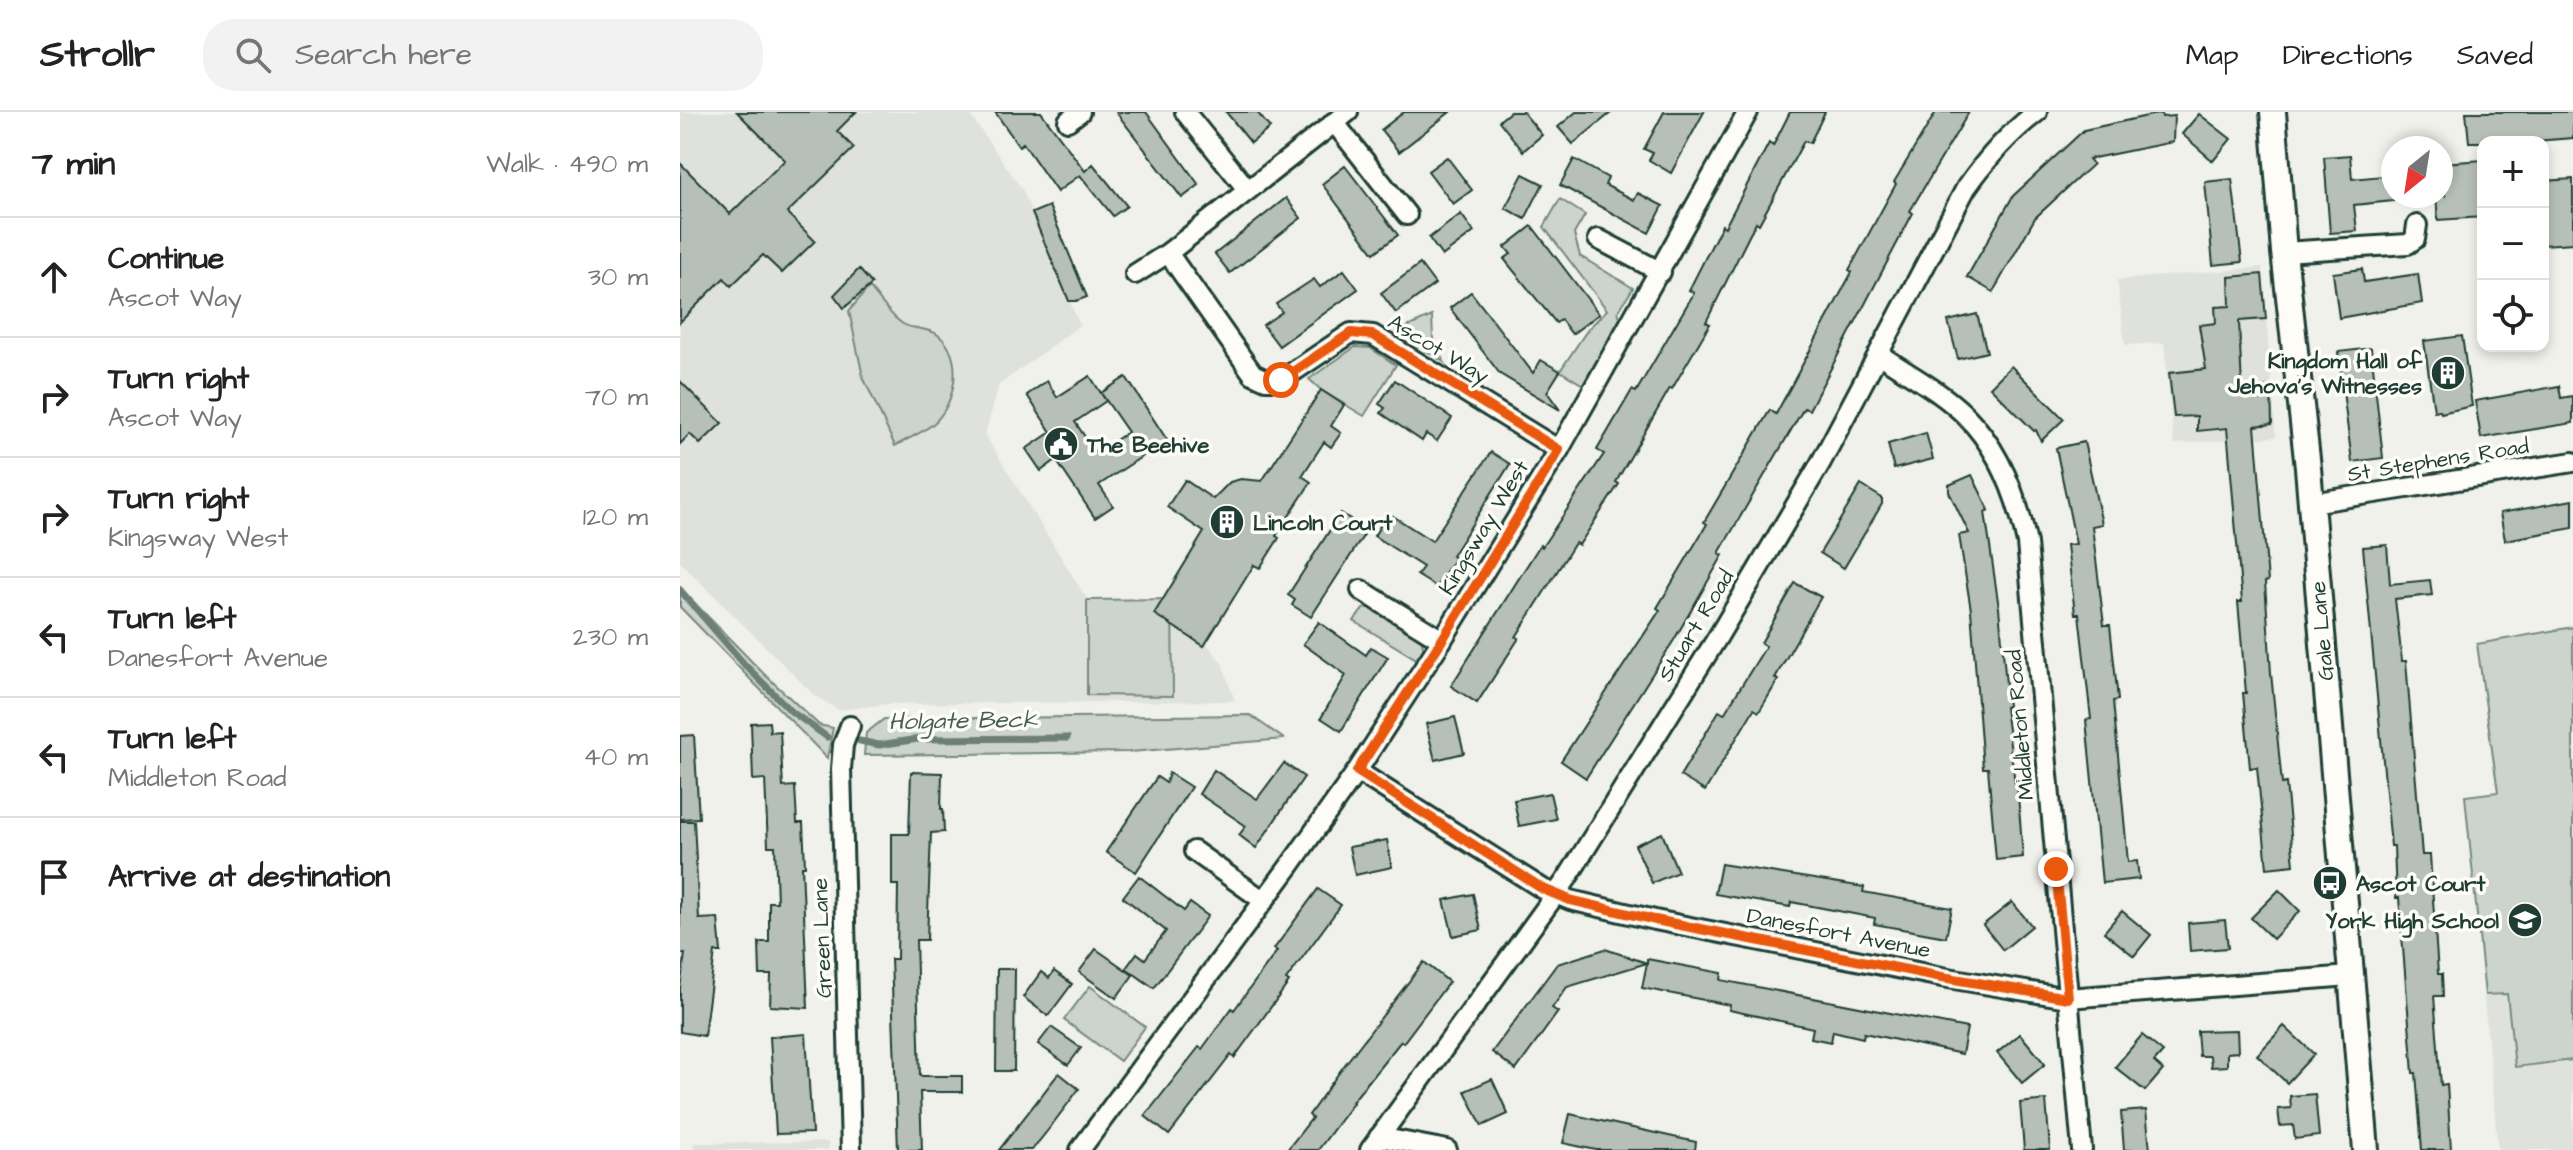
<!DOCTYPE html>
<meta charset="utf-8">
<style>
body{margin:0;font-family:"Architects Daughter",sans-serif;background:#f2f2f2;color:#222}
.controls{position:absolute;right:24px;top:24px;display:grid;overflow:hidden;border-radius:16px;box-shadow:0 4px 12px #0003}
.controls button{width:72px;height:72px;display:grid;place-items:center;padding:0;border:0;border-bottom:2px solid #e0e0e0;background:#fff;color:#222;font:40px sans-serif}
.compass{position:absolute;left:1701px;top:24px;width:72px;height:72px;border-radius:50%;background:#fff;box-shadow:0 4px 12px #0003;rotate:210deg}
.stop{position:absolute;width:24px;height:24px;margin:-18px;border:6px solid #ea580c;border-radius:50%;background:#fff}
.stop.end{background:#ea580c;border-color:#fff;box-shadow:0 2px 8px #0008}
.list{margin:0;padding:0;list-style:none}
h2{display:flex;justify-content:space-between;align-items:center;height:104px;margin:0;padding:0 32px;font-size:34px}
h2 small{font-size:26px;font-weight:400;color:#767676}
.list li{display:grid;grid-template-columns:52px 1fr auto;gap:24px;align-items:center;box-sizing:border-box;height:120px;padding:0 32px;border-top:2px solid #e0e0e0}
.list b{display:block;font-size:30px;white-space:nowrap}
.list p{margin:0;font-size:26px;white-space:nowrap;color:#767676}
.list em{font-size:26px;font-style:normal;color:#767676}
.icon{flex:none;width:44px;height:44px;fill:none;stroke:currentColor;stroke-width:2;stroke-linecap:round;stroke-linejoin:round}
.map{position:relative;flex:none;width:1893px;height:1038px;overflow:hidden}
header{display:flex;align-items:center;gap:48px;box-sizing:border-box;height:112px;padding:0 40px;background:#fff;border-bottom:2px solid #e0e0e0}
header strong{font-size:38px}
nav{display:flex;gap:44px;margin-inline-start:auto;font-size:28px}
.search{width:560px;height:72px;background:#f2f2f2;display:flex;align-items:center;gap:20px;box-sizing:border-box;padding:0 28px;border-radius:32px;color:#767676;font-size:30px}
main{display:flex}
aside{flex:1;background:#fff}
.map>svg:first-child{display:block}
</style>
<header>
<strong>Strollr</strong>
<div class="search"><svg class="icon" aria-label="search" viewBox="0 0 24 24"><circle cx="10" cy="10" r="6"/><path d="M15 15l6 6"/></svg>Search here</div>
<nav><a>Map</a><a>Directions</a><a>Saved</a></nav>
</header>
<main>
<aside>
<h2>7 min<small>Walk · 490 m</small></h2>
<ul class="list">
<li><svg class="icon" aria-label="ahead" viewBox="0 0 24 24"><path d="M12 20V5M6 11l6-6 6 6"/></svg><div><b>Continue</b><p>Ascot Way</p></div><em>30 m</em></li>
<li><svg class="icon" aria-label="right" viewBox="0 0 24 24"><path d="M7 20v-9h11M14 6l5 5-5 5"/></svg><div><b>Turn right</b><p>Ascot Way</p></div><em>70 m</em></li>
<li><svg class="icon" aria-label="right" viewBox="0 0 24 24"><path d="M7 20v-9h11M14 6l5 5-5 5"/></svg><div><b>Turn right</b><p>Kingsway West</p></div><em>120 m</em></li>
<li><svg class="icon" aria-label="left" viewBox="0 0 24 24"><path d="M17 20v-9H6M10 6l-5 5 5 5"/></svg><div><b>Turn left</b><p>Danesfort Avenue</p></div><em>230 m</em></li>
<li><svg class="icon" aria-label="left" viewBox="0 0 24 24"><path d="M17 20v-9H6M10 6l-5 5 5 5"/></svg><div><b>Turn left</b><p>Middleton Road</p></div><em>40 m</em></li>
<li><svg class="icon" aria-label="arrive" viewBox="0 0 24 24"><path d="M6 21V4h12l-3 4 3 4H6"/></svg><div><b>Arrive at destination</b></div></li>
</ul>
</aside>
<div class="map">
<svg width="1893" height="1038" viewBox="0 0 1893 1038">
<rect width="100%" height="100%" fill="#f0f1eb"/>
<filter id="ink" filterUnits="userSpaceOnUse"><feTurbulence type="fractalNoise" baseFrequency=".0125" numOctaves="2"/><feDisplacementMap in="SourceGraphic" scale="16" xChannelSelector="R" yChannelSelector="G"/><feConvolveMatrix kernelMatrix="1 2 1 2 8 2 1 2 1" color-interpolation-filters="sRGB"/></filter>
<g filter="url(#ink)">
<g fill="#dfe2dc">
<polygon points="0,0 288,0 342,77 400,213 319,273 305,323 407,487 492,487 542,551 555,589 208,592 159,598 135,584 0,450"/>
<polygon points="1582,155 1596,325 1494,332 1484,231 1445,233 1437,168"/>
<polygon points="1893,515 1893,1038 1818,1038 1785,684 1818,680 1797,532"/>
<polygon points="148,1030 148,1038 13,1038 14,1031"/>
</g>
<g fill="#cdd3cd" stroke="#768880" stroke-width="2">
<polygon points="880,87 905,103 894,122 900,144 953,176 938,200 942,209 905,274 880,259 908,217 927,198 864,115"/>
<path d="M189,175c10,11 21,29 34,37 10,6 25,3 35,11 27,21 18,69 -5,89 -11,9 -26,15 -38,22l-32,-69 -14,-66z"/>
<polygon points="752,204 753,227 764,250 716,220"/>
<polygon points="675,235 690,236 716,253 684,304 641,278 629,267"/>
<polygon points="0,476 83,561 139,613 153,616 147,646 0,495"/>
<polygon points="492,487 493,584 407,583 407,488"/>
<polygon points="693,494 741,526 744,537 738,548 674,509 683,497"/>
<polygon points="1893,515 1893,948 1835,955 1827,882 1805,883 1785,684 1818,680 1797,532"/>
<polygon points="570,603 604,627 450,640 184,643 186,621 204,607"/>
<polygon points="410,874 465,915 440,949 384,908"/>
</g>
<g fill="none" stroke-linecap="round" stroke-linejoin="round">
<g stroke="#6c8077" stroke-width="7">
<polyline points="0,478 65,553 112,600 147,625"/>
<polyline points="180,629 199,633 238,627 387,626"/>
</g>
</g>
<g fill="#b6bfb8" stroke="#1f3d34" stroke-width="2">
<polygon points="57,0 176,0 157,19 174,36 107,101 135,129 102,161 83,143 51,174 44,166 0,210 0,51 50,102 105,48"/>
<polygon points="315,0 361,0 405,59 413,52 447,94 433,104 400,63 377,80 343,31 339,34"/>
<polygon points="436,0 466,0 519,73 502,86"/>
<polygon points="546,0 577,0 590,16 571,31"/>
<polygon points="724,0 770,0 719,40 701,18"/>
<polygon points="830,0 843,0 862,23 843,39 819,9"/>
<polygon points="896,0 932,0 893,32 878,15"/>
<polygon points="984,0 1024,0 991,61 969,48 973,41 964,37"/>
<polygon points="1110,0 1145,0 1130,31 1124,29 1079,112 1076,110 1026,210 1030,212 992,277 990,276 936,370 939,372 899,433 895,431 836,525 839,526 797,591 771,574 860,433 862,435 924,342 917,338 952,278 956,280 1014,181 1009,178 1042,113 1045,115 1089,31 1093,34"/>
<polygon points="1256,0 1289,0 1230,99 1233,101 1129,298 1124,296 1039,441 1043,443 994,528 906,666 881,649 980,498 977,496 1027,412 1024,410 1090,298 1096,302 1172,160 1169,158 1216,72 1214,70"/>
<polygon points="1786,0 1893,0 1893,26 1841,30 1789,30"/>
<polygon points="1481,1 1482,5 1494,4 1493,30 1409,47 1413,52 1355,106 1313,180 1287,165 1333,84 1404,18"/>
<polygon points="1519,2 1551,27 1533,49 1502,22"/>
<polygon points="1670,43 1672,67 1713,63 1713,89 1674,93 1677,119 1650,121 1644,45"/>
<polygon points="767,45 792,78 773,92 748,59"/>
<polygon points="894,47 928,66 925,73 954,88 958,81 983,94 969,121 880,73"/>
<polygon points="1803,48 1803,105 1758,108 1756,84 1765,84 1762,51"/>
<polygon points="665,54 718,123 694,141 642,72"/>
<polygon points="843,62 863,72 845,107 825,96"/>
<polygon points="1552,67 1562,150 1533,153 1525,70"/>
<polygon points="1893,67 1893,131 1863,133 1863,69"/>
<polygon points="606,86 621,106 550,161 535,142"/>
<polygon points="369,94 407,185 396,189 389,189 352,101"/>
<polygon points="781,102 794,120 762,144 749,126"/>
<polygon points="852,114 919,202 892,222 881,208 876,211 824,147 831,142 825,135"/>
<polygon points="740,152 755,172 716,201 701,181"/>
<polygon points="179,157 192,172 164,196 154,183"/>
<polygon points="1682,157 1684,170 1738,162 1742,191 1659,206 1653,161"/>
<polygon points="664,158 678,177 599,234 583,213 602,200 596,192 634,167 640,175"/>
<polygon points="1582,162 1586,207 1559,209 1562,277 1591,274 1592,312 1575,314 1588,469 1585,470 1591,561 1602,672 1606,671 1614,753 1587,756 1577,655 1570,656 1563,581 1566,581 1558,490 1562,490 1547,316 1517,319 1517,304 1494,305 1489,261 1526,257 1519,213 1536,211 1535,195 1550,194 1549,165"/>
<polygon points="791,180 853,261 861,248 880,259 867,280 880,298 820,262 770,196"/>
<polygon points="1297,202 1307,240 1278,247 1268,209"/>
<polygon points="1782,224 1792,294 1761,301 1760,298 1754,299 1744,229"/>
<polygon points="1691,236 1703,346 1672,350 1658,240"/>
<polygon points="1331,254 1384,307 1361,329 1356,318 1354,319 1310,275"/>
<polygon points="410,264 426,289 395,310 416,341 448,320 421,281 446,265 487,328 419,373 433,394 415,406 376,348 361,359 346,337 371,320 347,283 367,269 377,285"/>
<polygon points="715,268 772,306 757,329 746,322 742,329 701,301 705,296 699,292"/>
<polygon points="0,269 42,311 20,332 10,322 0,332"/>
<polygon points="1879,274 1881,286 1893,284 1893,311 1801,326 1795,289"/>
<polygon points="641,278 664,293 651,314 661,321 651,335 644,330 622,364 631,370 596,424 599,426 580,456 574,453 524,534 474,502 524,420 487,395 505,368 533,387 550,370 561,367 582,369"/>
<polygon points="1246,321 1253,347 1214,357 1208,332"/>
<polygon points="1404,330 1422,412 1412,414 1424,513 1430,513 1438,588 1433,589 1448,750 1457,749 1459,767 1422,771 1406,608 1411,607 1399,502 1395,502 1387,433 1396,432 1376,336"/>
<polygon points="811,340 830,352 772,444 775,446 756,475 737,463 743,455 694,424 708,401 752,429"/>
<polygon points="1292,363 1309,398 1305,400 1319,496 1328,594 1325,595 1335,671 1337,671 1343,745 1316,748 1308,656 1303,656 1291,498 1279,423 1289,421 1269,380 1269,373"/>
<polygon points="1181,373 1202,386 1202,392 1164,456 1140,441"/>
<polygon points="1893,388 1893,416 1825,428 1820,401"/>
<polygon points="661,401 687,418 631,505 612,493 615,488 608,483"/>
<polygon points="1707,433 1710,472 1750,468 1752,483 1715,487 1722,549 1726,549 1742,743 1750,743 1758,862 1762,862 1763,884 1754,884 1761,973 1767,972 1771,1038 1742,1038 1736,961 1733,961 1719,786 1716,786 1714,734 1711,734 1683,435"/>
<polygon points="1115,471 1141,485 1095,566 1098,568 1079,600 1074,597 1025,679 1000,664 1039,599 1044,602 1086,534 1081,531"/>
<polygon points="639,510 686,543 691,535 708,545 661,619 641,606 666,563 623,532"/>
<polygon points="775,605 784,641 755,648 746,612"/>
<polygon points="89,610 90,620 100,619 103,675 115,674 117,711 123,711 125,754 122,754 128,896 90,894 91,863 80,863 79,830 89,830 89,790 97,790 95,734 88,734 85,667 73,668 71,611"/>
<polygon points="14,623 19,706 0,707 0,624"/>
<polygon points="604,651 624,665 576,736 559,723 566,714 519,682 534,658 577,687"/>
<polygon points="231,660 262,661 261,697 263,697 264,720 251,721 247,828 236,828 240,964 282,964 282,980 240,980 242,1038 218,1038 211,847 217,847 218,773 212,773 212,722 229,722"/>
<polygon points="489,661 511,675 456,760 426,740 477,665 486,671"/>
<polygon points="870,681 876,707 839,714 834,688"/>
<polygon points="0,709 14,709 19,807 38,806 41,840 35,840 24,924 0,920 0,876 5,842 0,842"/>
<polygon points="982,721 998,760 972,771 955,733"/>
<polygon points="707,728 712,755 675,763 669,735"/>
<polygon points="1041,752 1184,775 1183,780 1272,796 1266,825 1194,812 1195,806 1111,790 1110,795 1035,782"/>
<polygon points="459,764 504,799 510,791 528,804 474,876 446,856 457,841 465,847 486,819 443,785"/>
<polygon points="638,777 661,793 606,868 609,870 554,946 551,943 489,1023 465,1004 519,935 522,937 552,896 554,898 597,839 594,837"/>
<polygon points="1599,778 1620,799 1593,827 1571,806"/>
<polygon points="793,782 801,818 773,824 764,788"/>
<polygon points="1332,790 1352,814 1323,838 1303,813"/>
<polygon points="1442,799 1471,823 1454,844 1424,820"/>
<polygon points="1545,808 1548,836 1510,839 1508,811"/>
<polygon points="416,837 453,863 436,886 399,860"/>
<polygon points="925,837 967,851 967,847 1042,861 1041,868 1287,916 1282,942 1184,921 1183,926 1153,919 1151,930 1131,926 1133,916 1049,898 1050,893 962,876 967,851 887,875 872,896 878,900 836,958 812,940 877,852"/>
<polygon points="744,850 769,870 723,931 721,929 672,990 673,991 638,1038 607,1038 632,1006 629,1003 663,955"/>
<polygon points="317,857 335,857 334,959 316,959"/>
<polygon points="374,859 392,872 368,904 343,885 361,860 369,866"/>
<polygon points="1604,914 1634,942 1607,971 1577,943"/>
<polygon points="371,915 401,936 388,953 358,932"/>
<polygon points="1557,918 1558,940 1547,941 1547,954 1531,955 1530,944 1519,944 1517,919"/>
<polygon points="126,922 132,1021 96,1022 90,925"/>
<polygon points="1340,922 1365,952 1342,971 1317,941"/>
<polygon points="1462,923 1483,940 1474,950 1483,958 1465,979 1435,955"/>
<polygon points="379,961 399,977 368,1018 352,1038 319,1038"/>
<polygon points="812,967 828,1002 802,1014 785,979"/>
<polygon points="1635,982 1639,1024 1615,1027 1613,1013 1600,1014 1598,997 1611,996 1610,984"/>
<polygon points="1366,988 1370,1038 1344,1038 1340,991"/>
<polygon points="1466,998 1470,1038 1444,1038 1441,1000"/>
<polygon points="890,1002 1016,1030 1015,1038 916,1038 883,1031"/>
</g>
<g fill="none" stroke-linecap="round" stroke-linejoin="round">
<g stroke="#1f3d34" stroke-width="24">
<g id="minor">
<polyline points="505,0 567,77"/>
<polyline points="388,9 400,0"/>
<polyline points="654,10 727,103"/>
<polyline points="918,127 981,160"/>
<polyline points="1604,140 1728,132 1735,127 1737,113"/>
<polyline points="488,141 573,262 586,268 601,268 671,221 693,223 879,338"/>
<polyline points="455,162 488,141 668,0"/>
<path d="M1200,243c28,19 61,36 86,61 34,34 51,80 61,127l55,607"/>
<polyline points="1631,391 1893,350"/>
<polyline points="681,478 762,528"/>
<polyline points="170,614 163,633 161,657 171,1038"/>
<polyline points="677,659 863,777 890,788 975,808 1262,865 1388,886 1670,864"/>
<polyline points="514,739 584,789"/>
<polyline points="699,1025 767,1038"/>
<polyline points="400,1038 611,752 677,659 762,528 879,338 1068,0"/>
<path d="M690,1038l196,-270 153,-245 101,-171 146,-276c21,-30 42,-54 71,-76"/>
</g>
</g>
<g stroke="#1f3d34" stroke-width="30">
<polyline id="tertiary" points="1593,0 1604,140 1628,356 1686,1038"/>
</g>
<use href="#minor" stroke="#fdfcf7" stroke-width="18"/>
<use href="#tertiary" stroke="#fdfcf7" stroke-width="24"/>
</g>
</g>
<g fill="none" stroke-linecap="round" stroke-linejoin="round" filter="url(#ink)">
<polyline stroke="#ea580c" stroke-width="10" points="601,268 671,221 693,223 879,338 762,528 677,659 863,777 890,788 975,808 1262,865 1388,886 1376,757"/>
</g>
<defs>
<g id="building-disc" transform="scale(1.8)"><circle r="9.5" fill="#1f3d34" stroke="#fdfcf7"/><path d="M-4-6H4V6H1V3H-1V6H-4ZM-2.5-4.3h1.7v1.8h-1.7ZM.8-4.3h1.7v1.8H.8ZM-2.5-1h1.7V.8h-1.7ZM.8-1h1.7V.8H.8Z" fill="#fff"/></g>
<g id="civic-disc" transform="scale(1.8)"><circle r="9.5" fill="#1f3d34" stroke="#fdfcf7"/><path d="M-.6-6.5H3V-4.5H.6V-3L4-1V1h2V6H-6V1h2V-1L-.6-3ZM-1.2 2.5V6h2.4V2.5Z" fill="#fff"/></g>
<g id="bus-disc" transform="scale(1.8)"><circle r="9.5" fill="#1f3d34" stroke="#fdfcf7"/><path d="M-5-6H5V4H4V6H2V4H-2V6H-4V4H-5ZM-3.5-4V0h7V-4ZM-3.5 1.2v1.5H-2V1.2ZM2 1.2v1.5H3.5V1.2Z" fill="#fff"/></g>
<g id="school-disc" transform="scale(1.8)"><circle r="9.5" fill="#1f3d34" stroke="#fdfcf7"/><path d="M0-5L7-2L0 1L-7-2ZM-4 1L0 2.5L4 1V4Q0 6-4 4Z" fill="#fff"/></g>
</defs>
<g fill-rule="evenodd">
<use href="#building-disc" x="1768" y="261"/>
<use href="#civic-disc" x="381" y="332"/>
<use href="#building-disc" x="547" y="410"/>
<use href="#bus-disc" x="1650" y="771"/>
<use href="#school-disc" x="1845" y="808"/>
</g>
<g text-anchor="middle" stroke-width="7" stroke-linejoin="round" paint-order="stroke">
<g font-size="22" fill="#1f3d34" stroke="#fdfcf7">
<text transform="translate(759 236) rotate(31)" y="8">Ascot Way</text>
<text transform="translate(1758 347) rotate(-9)" y="8">St Stephens Road</text>
<text transform="translate(803 415) rotate(-59)" y="8">Kingsway West</text>
<text transform="translate(1015 513) rotate(-59)" y="8">Stuart Road</text>
<text transform="translate(1641 519) rotate(-95)" y="8">Gale Lane</text>
<text transform="translate(1339 613) rotate(-95)" y="8">Middleton Road</text>
<text transform="translate(1159 820) rotate(11)" y="8">Danesfort Avenue</text>
<text transform="translate(141 826) rotate(-92)" y="8">Green Lane</text>
</g>
<g font-size="22" font-weight="bold" fill="#1f3d34" stroke="#fdfcf7" text-anchor="start">
<text x="1742" y="256" text-anchor="end">Kingdom Hall of<tspan x="1742" dy="25">Jehova's Witnesses</tspan></text>
<text x="407" y="340">The Beehive</text>
<text x="573" y="418">Lincoln Court</text>
<text x="1676" y="779">Ascot Court</text>
<text x="1819" y="816" text-anchor="end">York High School</text>
</g>
<g font-size="24" font-style="italic" fill="#455e56" stroke="#fdfcf7">
<text transform="translate(283 608) rotate(-1)" y="8">Holgate Beck</text>
</g>
</g>
</svg>
<div class="controls">
<button>+</button>
<button>−</button>
<button><svg class="icon" aria-label="locate" viewBox="0 0 24 24"><circle cx="12" cy="12" r="6"/><path d="M12 2v4M12 18v4M2 12h4M18 12h4"/></svg></button>
</div>
<svg class="compass" viewBox="-18 -18 36 36"><path d="M0-13l5 13h-10z" fill="#e53935"/><path d="M0 13l5-13h-10z" fill="#767676"/></svg>
<div class="stop" style="left:601px;top:268px"></div>
<div class="stop end" style="left:1376px;top:757px"></div>
</div>
</main>
